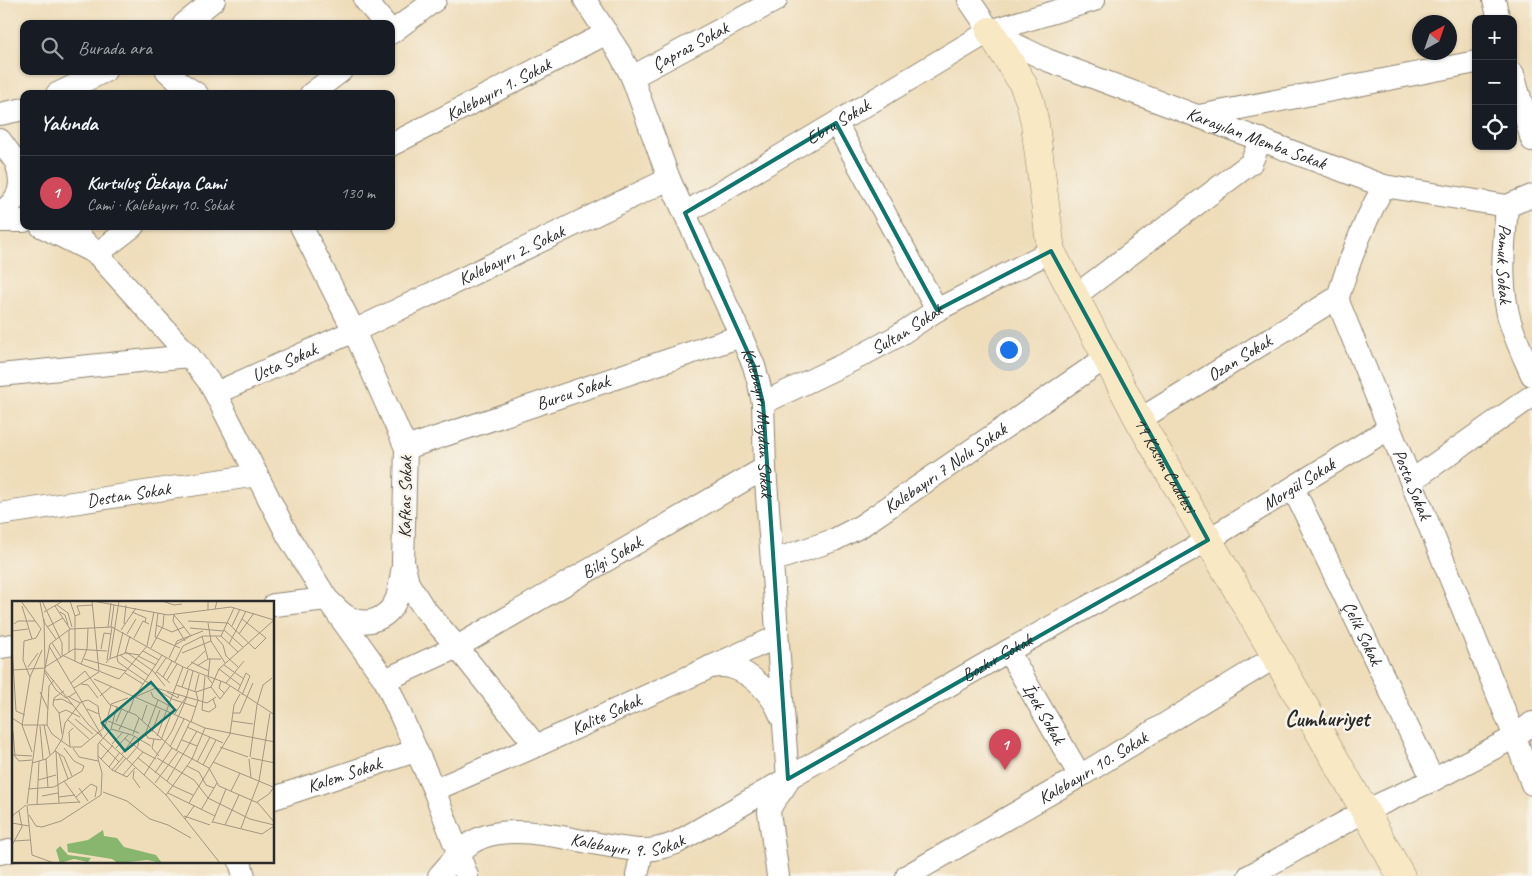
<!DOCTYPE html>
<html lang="tr">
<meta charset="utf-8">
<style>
body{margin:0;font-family:Caveat,sans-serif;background:#242831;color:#f1f3f6}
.controls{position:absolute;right:15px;top:15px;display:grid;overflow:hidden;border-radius:10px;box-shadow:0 1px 4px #0004}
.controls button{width:45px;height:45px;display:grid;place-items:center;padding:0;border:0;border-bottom:1px solid #363941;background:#171b24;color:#f1f3f6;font:25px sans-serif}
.compass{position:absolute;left:1412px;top:15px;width:45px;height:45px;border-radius:50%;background:#171b24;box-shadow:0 1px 4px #0004;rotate:40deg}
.you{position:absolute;left:1008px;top:349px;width:18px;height:18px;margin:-12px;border:4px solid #fff;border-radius:50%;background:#1a73e8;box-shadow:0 0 0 8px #1a73e833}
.badge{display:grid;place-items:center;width:32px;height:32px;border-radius:50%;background:#d1495b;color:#fff;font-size:16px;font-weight:700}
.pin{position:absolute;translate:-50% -41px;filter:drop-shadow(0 1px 2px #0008)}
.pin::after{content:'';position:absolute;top:26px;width:18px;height:15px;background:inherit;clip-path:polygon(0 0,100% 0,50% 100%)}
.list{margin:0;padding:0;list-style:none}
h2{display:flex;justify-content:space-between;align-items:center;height:65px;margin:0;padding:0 20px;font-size:21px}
h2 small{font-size:16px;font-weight:400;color:#9ea1a6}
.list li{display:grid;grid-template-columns:32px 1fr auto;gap:15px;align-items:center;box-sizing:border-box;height:75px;padding:0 20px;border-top:1px solid #363941}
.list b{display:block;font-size:19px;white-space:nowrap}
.list p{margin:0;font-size:16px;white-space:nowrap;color:#9ea1a6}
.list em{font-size:16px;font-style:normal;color:#9ea1a6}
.icon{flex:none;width:28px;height:28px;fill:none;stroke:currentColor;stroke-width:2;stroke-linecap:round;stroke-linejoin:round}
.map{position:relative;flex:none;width:1532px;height:876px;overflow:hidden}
.search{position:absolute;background:#171b24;box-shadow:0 1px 4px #0004;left:20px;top:20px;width:375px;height:55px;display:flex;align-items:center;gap:12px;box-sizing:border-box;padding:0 18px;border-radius:10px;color:#9ea1a6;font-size:19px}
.panel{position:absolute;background:#171b24;box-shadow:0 1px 4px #0004;left:20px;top:90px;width:375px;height:140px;border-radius:10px}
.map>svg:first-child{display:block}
</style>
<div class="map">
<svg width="1532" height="876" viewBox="0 0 1532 876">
<rect width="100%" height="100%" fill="#f7f3e8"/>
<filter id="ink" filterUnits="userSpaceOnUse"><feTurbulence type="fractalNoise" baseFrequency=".02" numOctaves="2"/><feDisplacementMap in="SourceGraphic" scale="10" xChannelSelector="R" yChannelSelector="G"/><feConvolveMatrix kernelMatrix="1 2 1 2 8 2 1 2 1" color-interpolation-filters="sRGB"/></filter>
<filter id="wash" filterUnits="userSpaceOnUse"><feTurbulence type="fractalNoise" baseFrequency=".0096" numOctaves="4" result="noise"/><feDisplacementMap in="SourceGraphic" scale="20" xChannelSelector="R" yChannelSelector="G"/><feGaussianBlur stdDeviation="1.12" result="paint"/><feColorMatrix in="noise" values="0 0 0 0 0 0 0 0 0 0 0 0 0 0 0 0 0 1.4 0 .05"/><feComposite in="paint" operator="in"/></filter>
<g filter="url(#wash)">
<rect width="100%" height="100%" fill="#efddba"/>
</g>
<g filter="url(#ink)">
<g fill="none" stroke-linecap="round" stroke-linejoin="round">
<g stroke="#8d8472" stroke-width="24">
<g id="street">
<polyline points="365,0 385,24"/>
<path id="s1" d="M585,0l35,54 12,23 37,102 72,157 13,30 5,18 4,19 2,65 23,311c-3,13 -16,19 -19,33l9,64"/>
<path id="s2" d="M969,0l21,31 28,15 29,14 337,126 123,20 25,-10"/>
<polyline points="1494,0 1499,19"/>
<polyline points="184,24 214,0"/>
<polyline points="391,33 435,0"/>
<polyline points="167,71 180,83 197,94"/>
<polyline points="1513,74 1532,140"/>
<path id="s3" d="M632,77l144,-77"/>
<polyline points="57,94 105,71"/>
<polyline points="311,94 341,71"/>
<polyline points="0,114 24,109"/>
<polyline points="1199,116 1476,62"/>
<polyline points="836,123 937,310"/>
<polyline points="0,140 24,173"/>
<path id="s4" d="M391,145l216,-112"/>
<path id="s5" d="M1384,186c-20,35 -34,72 -46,111l1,7 176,433 17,47"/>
<path id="s6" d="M1507,206c-3,37 -7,72 1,108 5,21 15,41 24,61"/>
<path d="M0,213c19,-13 24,-26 17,-48"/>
<path id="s7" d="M685,213l305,-182 104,-31"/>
<polyline points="0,221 24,221"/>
<polyline points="41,226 97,254 133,226"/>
<polyline points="69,226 97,254 189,356 210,383 288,536 327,599 385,680 434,790 467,876"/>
<polyline points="301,226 354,331 406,448 403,562 408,583 423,607 457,647 536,746"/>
<polyline points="1075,296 1251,163 1261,139"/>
<polyline points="0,375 189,356"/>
<path id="s8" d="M216,393l138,-62 315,-152"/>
<path id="s9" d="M763,403l90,-43 43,-23 41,-27 114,-59"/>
<path id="s10" d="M1139,420l199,-123"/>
<path id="s11" d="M406,448l335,-112"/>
<polyline points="1411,481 1532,396"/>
<path id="s12" d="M1293,488l140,292"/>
<path id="s13" d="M0,514l257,-39"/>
<path id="s14" d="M772,561l62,-21 27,-14 246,-169"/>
<path d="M274,605l53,-6c7,6 13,14 21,18 20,11 41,1 49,-19 3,-10 4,-21 6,-32"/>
<polyline points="0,647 14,645"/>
<path id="s15" d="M1008,651l72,125"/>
<path d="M710,667c7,-1 14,-2 20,0 23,6 43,28 51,49"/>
<path id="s16" d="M385,680l72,-33 308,-179"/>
<path id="s17" d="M434,790l102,-44 241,-109"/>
<path id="s18" d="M274,798l141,-47"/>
<polyline points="0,853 14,850"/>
<polyline points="240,862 244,876"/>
<path id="s19" d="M439,876c10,-11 20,-25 32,-33 42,-28 123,6 172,7 11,0 22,-3 33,-7l332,-192 200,-111 180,-111"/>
<polyline points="637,876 642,850"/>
<path id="s20" d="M907,876l173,-100 197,-120"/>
<polyline points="1249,876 1365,811 1433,780 1515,737 1532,723"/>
</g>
</g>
<g stroke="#8d8472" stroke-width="29">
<g id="secondary">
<path id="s21" d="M990,31l32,51 8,19 5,23 16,127 88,169 226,391 36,65"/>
</g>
</g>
<use href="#street" stroke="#fff" stroke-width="22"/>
<use href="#secondary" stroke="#f8e8c3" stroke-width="28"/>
</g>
</g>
<path fill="none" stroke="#0f766e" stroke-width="4" stroke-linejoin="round" d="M836,123l101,187 114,-59 157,289 -420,239 -25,-376 -9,-37 -69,-153z"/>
<g text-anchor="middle" stroke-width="5" stroke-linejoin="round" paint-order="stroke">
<g font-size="18" fill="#2b2b2b" stroke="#f7f3e8">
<text dy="6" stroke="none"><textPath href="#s3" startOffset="66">Çapraz Sokak</textPath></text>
<text dy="6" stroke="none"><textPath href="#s4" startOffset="121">Kalebayırı 1. Sokak</textPath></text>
<text dy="6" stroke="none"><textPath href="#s7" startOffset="178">Ebru Sokak</textPath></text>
<text dy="6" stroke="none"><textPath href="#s2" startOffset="325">Karayılan Memba Sokak</textPath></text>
<text dy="6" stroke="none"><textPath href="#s8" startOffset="326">Kalebayırı 2. Sokak</textPath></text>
<text dy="6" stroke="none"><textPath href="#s6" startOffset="58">Pamuk Sokak</textPath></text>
<text dy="6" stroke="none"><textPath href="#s9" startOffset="162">Sultan Sokak</textPath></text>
<text dy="6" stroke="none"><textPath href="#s10" startOffset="118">Ozan Sokak</textPath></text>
<text dy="6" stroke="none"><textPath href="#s8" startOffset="75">Usta Sokak</textPath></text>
<text dy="6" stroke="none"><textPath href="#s11" startOffset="176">Burcu Sokak</textPath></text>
<text dy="6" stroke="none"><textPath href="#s1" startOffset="461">Kalebayırı Meydan Sokak</textPath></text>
<text dy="6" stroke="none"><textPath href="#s21" startOffset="475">19 Kasım Caddesi</textPath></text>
<text dy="6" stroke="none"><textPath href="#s14" startOffset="198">Kalebayırı 7 Nolu Sokak</textPath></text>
<text dy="6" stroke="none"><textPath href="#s19" startOffset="974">Morgül Sokak</textPath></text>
<text dy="6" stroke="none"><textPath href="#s5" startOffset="322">Posta Sokak</textPath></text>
<text dy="6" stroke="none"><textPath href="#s13" startOffset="130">Destan Sokak</textPath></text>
<text transform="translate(405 497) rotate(-89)" y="6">Kafkas Sokak</text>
<text dy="6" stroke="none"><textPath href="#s16" startOffset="258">Bilgi Sokak</textPath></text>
<text dy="6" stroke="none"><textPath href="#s12" startOffset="161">Çelik Sokak</textPath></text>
<text dy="6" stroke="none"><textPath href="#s19" startOffset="626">Bozkır Sokak</textPath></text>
<text dy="6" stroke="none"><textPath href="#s17" startOffset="188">Kalite Sokak</textPath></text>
<text dy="6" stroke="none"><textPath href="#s15" startOffset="72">İpek Sokak</textPath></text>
<text dy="6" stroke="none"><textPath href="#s20" startOffset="215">Kalebayırı 10. Sokak</textPath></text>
<text dy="6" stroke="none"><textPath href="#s18" startOffset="74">Kalem Sokak</textPath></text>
<text dy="6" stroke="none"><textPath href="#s19" startOffset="206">Kalebayırı 9. Sokak</textPath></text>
</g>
<g font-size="22" font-weight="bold" fill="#2b2b2b" stroke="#f7f3e8">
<text x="1327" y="726">Cumhuriyet</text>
</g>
</g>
<g transform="translate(12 601)">
<rect width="262" height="262" fill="#efddba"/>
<path d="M91,229l1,6 13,2 7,9 32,8 6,8 -15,-3 -29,3 -6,-4 -44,-7 -1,-8 21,-4zM48,245l8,9 23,3 -3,4 -14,-3 -14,4 -4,-13z" fill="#88b66f"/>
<path fill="none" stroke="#a19681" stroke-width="1" d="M9,0l20,28 -5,9 -12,3M30,0l20,42v12l19,9 38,15 28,-33M58,0l5,15v45M80,0l7,70M81,0l75,14 63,-8 43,13M150,0l12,4 8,-1M28,1l4,20 12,17M45,4l11,8 4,14M10,5l10,33M43,5l15,23M196,9v-9h9l-2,8M32,11l19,-11M48,11l5,3 3,10M120,11l14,6 -1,4M146,12l-3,24 25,11M162,14l-1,6 12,20M162,14l10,12M63,15l5,-2 -3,-8 16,-1M176,20l40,2M196,22l3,18 14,22M216,22l27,26 11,-11 -24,-19M2,23l4,-3h17M112,23l2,-19M144,24l16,7 12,-5 6,8M220,25l8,-17M35,26l16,-9M96,26l3,-24M99,26l3,-22M178,27l33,3M57,29v22M109,29l15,-22M212,29l19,17M0,30l16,-2M111,31l-6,25 1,5 10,7 28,19 51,15 9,-6M115,33l9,-15M227,33l15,-21M190,35l6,23M209,35l13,-28M209,35l17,16M204,36l7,8 3,11 12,11M122,37l9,-17 6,3M12,40l-1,19 7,17M40,42l9,14M217,43l17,-33M163,44l17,-10M37,45l53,90M135,45l7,-34M0,46l4,64 9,4M139,47l12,-22 1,-12M89,48l3,-16 7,1M131,50l16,9M114,51l27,19 12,15M113,52l5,-17M170,52l29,-12M108,54l29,21M126,55l18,9M98,57l9,-57M157,57l8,-17 26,-10M72,58l42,12M198,58l-2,19 4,5M95,59l5,-33M163,61l8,-16 20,-10h18M179,61l18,9M94,62l3,-4 17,-6 14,2M69,63l6,-15 1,-21M212,64l20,14M185,65l11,-7h13M16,66l10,-14M33,66l29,-18 33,2M33,67l5,-24 20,-15 42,-2 71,40 43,16 49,32M175,67l18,-17M32,68l44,55 78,71 54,68M207,68l21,16M1,69l32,-2M32,70l12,19 10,8 3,-2M73,70l24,33 27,11 36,33 37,20 10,18 39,17 17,20M145,71l13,11M113,72l18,11M143,73l11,-16M193,75l-3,34 7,2 7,-5 -3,-8M151,76l9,-16M82,78l111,49 70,14M42,79l-5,6 -2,39 5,9 18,13h11l24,-20 6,-22M155,79l10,-16M209,80l-2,7 6,6M59,82l14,-12M214,82l18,-22M69,83l7,1 10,13M164,84l20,7 15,-5M218,85l-10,13 -9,-12 8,-18 55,-49M170,86l6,-17M62,87l25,-16M144,88l16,10 24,8M183,90l4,-17M226,90l8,-18 4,3 -8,19M28,91l8,17M64,91l-7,5 11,6M139,91l2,5 24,13M155,91l11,6 1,-4M88,95l12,-10M123,96l21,-9M42,99l8,-1 11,6M76,99l10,6 1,8M99,103l17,-6M75,108l12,5 4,14M117,111l5,-14 28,-43M47,112l3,21M47,112l-6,-8 1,-7 10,-7M47,112l7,-3 14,7M221,112h7l13,-30M162,114l12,-18M0,117l11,7h24M63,118l18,15M56,119l21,19M130,119l5,-15M96,120l31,12M220,120l21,3M104,121l6,-14M179,121l7,-22 -2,-8M10,124l8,-48 12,-27M10,124l10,27M32,124l6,30M28,125l3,34M175,126l36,16M99,128l21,6 19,11M107,129l9,-19M1,130l2,25M140,131l8,-22M133,132l3,5 13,2 10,-26M121,133l6,-16M145,135l26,-69M112,137l19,14M127,137l7,-6 12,-32M142,138l-2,9 7,8M170,139l15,6M87,141l20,20M100,143l11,-12M58,146l-1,-15 4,-4M158,146l14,-28M208,146l28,10M61,147l6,9 19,4M104,147l13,-14M43,150l9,6 8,19M44,150l3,52M164,150l14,-29M0,152l7,8 13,-1M47,153l9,25M110,153l13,-18M3,154l17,1M86,155l14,14 15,7 8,-9M238,156l7,-52 6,-20 9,-7M126,157l35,28 20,9M145,157l37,22 14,18 42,21 24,6M239,157l24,5M34,158l2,29M89,158l12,-14M115,158l11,-13 1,-8M237,158l2,19M185,161l13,-25M201,161l60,25M20,162l14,-4 8,-7 8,-13 3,-16 16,-21 7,-2M191,164l13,-25M175,165l12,6 7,13 8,3M97,166l11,-15M100,169l12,-14M103,170l11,-13M122,170l-1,7 7,10M143,172l17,-25M111,174l20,-23 13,7M132,174l28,-44 14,-32 7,-28M26,179l18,-5M52,180l16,22M155,180l30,-50M143,182l23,-31M67,187l9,13M16,188l26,-2 28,-16 2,-5 -10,-5 -10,-13M219,190l9,-18M91,191l24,9 23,18 18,6 23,13M156,192l47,23M154,194l26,-36 13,-31M30,195l16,-3M47,196l16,-2M64,196l15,-13 6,3 -2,10M245,201l12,-8 5,-7M177,202l41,-69 4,-29 6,-11M15,203l18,-136 -1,-49M15,204l5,50 22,8M16,204l52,-3M25,204l2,-44M189,209l16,-27M17,214l7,11 6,1 19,-6 40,-26 1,-22 -4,-14v-15l13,-15 6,-23M0,215l14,-11M172,215l26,9M173,218l9,-13M201,221l49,12 12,-8M0,222l17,3M200,222l14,-34M213,224l14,-30M229,227l18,-47 11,-68M2,240l16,-1M0,244l10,-18 -3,-16"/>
<path fill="#0f766e" fill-opacity="0.15" stroke="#0f766e" stroke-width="2.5" d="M139,81l24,28 -50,41 -23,-28z"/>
<rect width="262" height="262" fill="none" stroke="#2b2b2b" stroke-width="2.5"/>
</g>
</svg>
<div class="controls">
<button>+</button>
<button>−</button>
<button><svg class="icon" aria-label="locate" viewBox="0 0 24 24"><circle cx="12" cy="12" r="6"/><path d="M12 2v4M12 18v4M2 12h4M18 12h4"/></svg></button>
</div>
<svg class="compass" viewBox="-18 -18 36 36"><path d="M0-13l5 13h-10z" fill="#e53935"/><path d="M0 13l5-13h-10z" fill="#9ea1a6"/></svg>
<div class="you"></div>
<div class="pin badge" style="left:1005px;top:770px">1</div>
<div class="search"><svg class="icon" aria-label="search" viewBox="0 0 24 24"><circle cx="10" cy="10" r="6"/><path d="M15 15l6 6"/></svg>Burada ara</div>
<section class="panel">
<h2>Yakında<small></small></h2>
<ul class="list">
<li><span class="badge">1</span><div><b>Kurtuluş Özkaya Cami</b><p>Cami · Kalebayırı 10. Sokak</p></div><em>130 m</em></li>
</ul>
</section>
</div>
